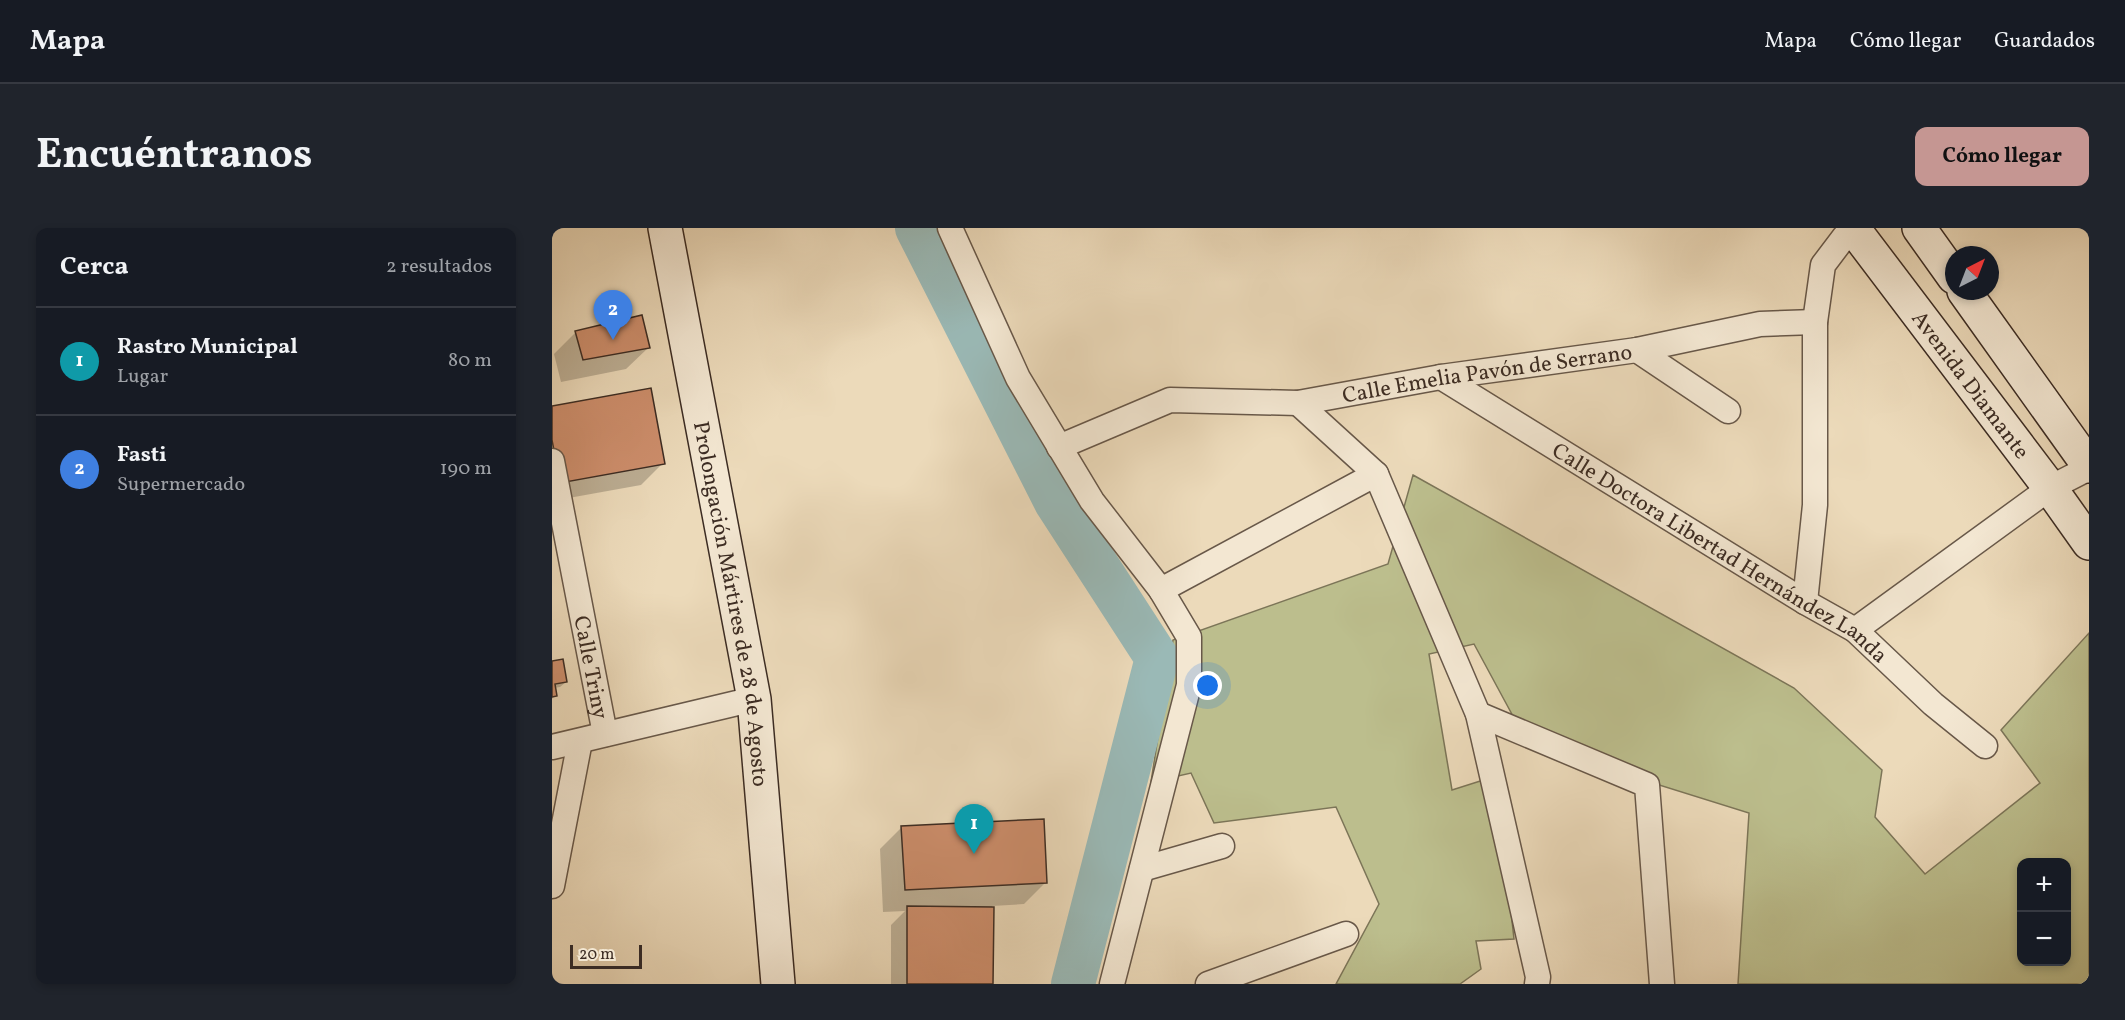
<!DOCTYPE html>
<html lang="es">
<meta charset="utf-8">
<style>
body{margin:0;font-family:Vollkorn,serif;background:#20242c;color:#f1f3f6}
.controls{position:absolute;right:18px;bottom:18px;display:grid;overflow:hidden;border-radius:12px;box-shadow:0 3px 9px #0003}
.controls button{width:54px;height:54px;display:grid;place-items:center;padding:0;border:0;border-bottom:2px solid #363941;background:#171b24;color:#f1f3f6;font:30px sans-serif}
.compass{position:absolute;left:1393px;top:18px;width:54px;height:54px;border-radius:50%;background:#171b24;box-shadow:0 3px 9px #0003;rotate:42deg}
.scale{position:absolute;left:18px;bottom:15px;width:72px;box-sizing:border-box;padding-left:6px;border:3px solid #3c2c23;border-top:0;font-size:16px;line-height:21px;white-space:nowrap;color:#3c2c23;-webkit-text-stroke:4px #f3e7d2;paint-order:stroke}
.you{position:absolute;left:656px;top:458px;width:21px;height:21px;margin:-15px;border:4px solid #fff;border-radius:50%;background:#1a73e8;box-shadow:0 0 0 9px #1a73e833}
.badge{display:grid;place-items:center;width:39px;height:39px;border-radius:50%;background:#c59692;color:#fff;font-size:20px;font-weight:700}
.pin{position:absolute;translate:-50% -50px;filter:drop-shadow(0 2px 3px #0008)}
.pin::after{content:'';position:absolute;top:32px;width:21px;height:18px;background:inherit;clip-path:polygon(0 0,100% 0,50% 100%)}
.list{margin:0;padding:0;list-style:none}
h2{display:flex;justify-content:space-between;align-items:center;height:78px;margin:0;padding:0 24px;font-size:26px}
h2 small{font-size:20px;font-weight:400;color:#9ea1a6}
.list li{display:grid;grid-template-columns:39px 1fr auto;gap:18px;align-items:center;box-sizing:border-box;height:108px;padding:0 24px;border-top:2px solid #363941}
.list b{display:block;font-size:22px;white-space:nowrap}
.list p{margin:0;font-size:20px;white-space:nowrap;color:#9ea1a6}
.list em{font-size:20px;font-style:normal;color:#9ea1a6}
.map{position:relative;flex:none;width:1537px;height:756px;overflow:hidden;border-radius:12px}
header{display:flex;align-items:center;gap:36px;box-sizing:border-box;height:84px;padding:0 30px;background:#171b24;border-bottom:2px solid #363941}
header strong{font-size:28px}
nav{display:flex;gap:33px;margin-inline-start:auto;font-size:21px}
.intro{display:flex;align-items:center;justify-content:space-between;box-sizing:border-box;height:144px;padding:0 36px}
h1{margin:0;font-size:42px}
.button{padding:15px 27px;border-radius:12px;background:#c59692;color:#111;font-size:21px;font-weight:700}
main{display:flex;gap:36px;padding:0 36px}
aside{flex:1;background:#171b24;border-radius:12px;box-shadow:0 3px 9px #0003}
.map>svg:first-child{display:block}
</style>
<header>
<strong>Mapa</strong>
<nav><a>Mapa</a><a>Cómo llegar</a><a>Guardados</a></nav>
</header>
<div class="intro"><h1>Encuéntranos</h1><a class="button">Cómo llegar</a></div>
<main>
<aside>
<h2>Cerca<small>2 resultados</small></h2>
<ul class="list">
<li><span class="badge" style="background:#0f9aa8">1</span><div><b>Rastro Municipal</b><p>Lugar</p></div><em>80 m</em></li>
<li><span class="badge" style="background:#3f7fe0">2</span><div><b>Fasti</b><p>Supermercado</p></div><em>190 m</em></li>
</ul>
</aside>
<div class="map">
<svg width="1537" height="756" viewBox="0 0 1537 756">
<rect width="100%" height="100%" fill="#ecdaba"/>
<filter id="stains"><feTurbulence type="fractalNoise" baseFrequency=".00333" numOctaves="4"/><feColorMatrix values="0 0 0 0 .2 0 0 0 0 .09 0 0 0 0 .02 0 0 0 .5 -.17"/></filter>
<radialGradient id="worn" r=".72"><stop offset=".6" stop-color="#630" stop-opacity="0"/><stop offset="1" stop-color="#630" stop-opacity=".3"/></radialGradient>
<path fill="#bcbe8d" stroke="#7c7558" stroke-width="1.5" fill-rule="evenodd" d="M861,247l381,213 88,82 -7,47 50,57 115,-91 -39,-53 88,-97v351h-351l11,-171 -221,-69 -54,-100 -45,10 23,136 44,-14 18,163 -38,2 5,28 -21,15h-124l43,-80 -43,-97 -122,16 -23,-50 -40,9 22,-142 215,-76zM1470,634h44v100h-44z"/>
<g fill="#0003">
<polygon points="24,104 96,120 74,141 9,154 2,126"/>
<polygon points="0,179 111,235 89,257 0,273"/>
<polygon points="0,435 14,454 8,459 2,460 3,467 0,471"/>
<polygon points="350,599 494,654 472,676 440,678 440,756 339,756 339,697 353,683 331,684 328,621"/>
</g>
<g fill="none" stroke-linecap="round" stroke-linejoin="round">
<polyline stroke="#9ab9b6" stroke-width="44" points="365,0 504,274 605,430 521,756"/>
</g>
<g fill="#cd8e6c" stroke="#3c2c23" stroke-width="1.5">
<polygon points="90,87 98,120 31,132 23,103"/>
<polygon points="99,160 113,236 8,255 0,212 0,178"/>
<polygon points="11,431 15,454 3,456 5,468 0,469 0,433"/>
<polygon points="492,591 495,655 353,662 349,598"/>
<polygon points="355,678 442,679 441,756 355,756"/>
</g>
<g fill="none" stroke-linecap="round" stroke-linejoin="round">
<g stroke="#685849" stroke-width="27">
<g id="minor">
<polyline points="398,0 466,150 540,273 609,362 637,409 637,457 560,756"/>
<polyline points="1085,122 1176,183"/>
<path id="s1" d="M889,149l364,225 50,28 78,74 52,42"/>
<polyline points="746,175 824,246 926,486 986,749 985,756"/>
<path id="s2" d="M507,219l111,-47 128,3 143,-26 196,-27 123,-26 55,-2"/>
<path id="s3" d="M0,233l53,273"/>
<polyline points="609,362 824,246"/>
<polyline points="1253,374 1263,277 1263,94 1271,37 1299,0"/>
<polyline points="1303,402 1498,260 1537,240"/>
<polyline points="926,486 1095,557 1110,756"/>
<polyline points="0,519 202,471"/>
<polyline points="590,641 670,618"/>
<polyline points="0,658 28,513"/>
<polyline points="656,756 794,706"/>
</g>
</g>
<g stroke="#3c2c23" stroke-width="36">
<g id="secondary">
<path id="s4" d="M113,0l89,471 24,285"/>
<path id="s5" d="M1301,0l197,260 39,55"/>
<polyline points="1367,0 1402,49"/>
<polyline points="1412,63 1537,238"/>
</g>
</g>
<use href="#minor" stroke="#f3e7d2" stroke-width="24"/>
<use href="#secondary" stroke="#f3e7d2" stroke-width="33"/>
</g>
<g text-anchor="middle" stroke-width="5" stroke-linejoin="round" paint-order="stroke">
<g font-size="22" fill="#3c2c23" stroke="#f3e7d2">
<text dy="8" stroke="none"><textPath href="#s2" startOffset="440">Calle Emelia Pavón de Serrano</textPath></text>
<text dy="8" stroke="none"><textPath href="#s5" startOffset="196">Avenida Diamante</textPath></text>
<text dy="8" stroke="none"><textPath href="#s1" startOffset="330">Calle Doctora Libertad Hernández Landa</textPath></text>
<text dy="8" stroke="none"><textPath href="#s4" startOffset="382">Prolongación Mártires de 28 de Agosto</textPath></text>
<text dy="8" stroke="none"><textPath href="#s3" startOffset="210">Calle Triny</textPath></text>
</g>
</g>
<rect width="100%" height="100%" filter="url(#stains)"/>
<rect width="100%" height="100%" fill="url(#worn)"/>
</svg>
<div class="controls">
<button>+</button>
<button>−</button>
</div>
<svg class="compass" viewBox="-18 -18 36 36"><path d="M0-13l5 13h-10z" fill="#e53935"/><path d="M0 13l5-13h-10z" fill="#9ea1a6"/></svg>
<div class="scale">20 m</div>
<div class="you"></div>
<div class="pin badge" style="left:422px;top:626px;background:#0f9aa8">1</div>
<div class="pin badge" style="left:61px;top:112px;background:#3f7fe0">2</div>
</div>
</main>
